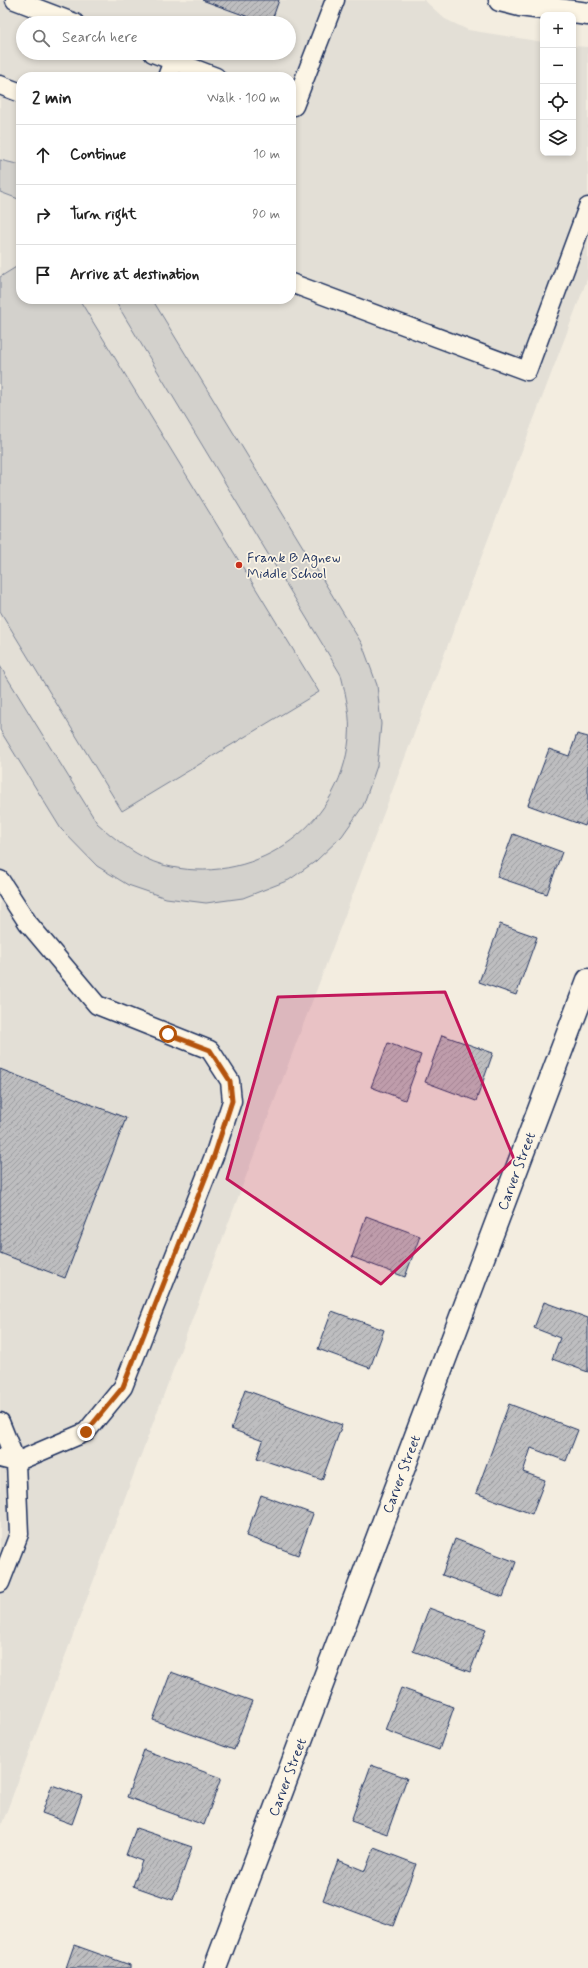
<!DOCTYPE html>
<meta charset="utf-8">
<style>
body{margin:0;font-family:Mynerve,sans-serif;background:#f2f2f2;color:#222}
.controls{position:absolute;right:12px;top:12px;display:grid;overflow:hidden;border-radius:8px;box-shadow:0 2px 6px #0003}
.controls button{width:36px;height:36px;display:grid;place-items:center;padding:0;border:0;border-bottom:1px solid #e0e0e0;background:#fff;color:#222;font:20px sans-serif}
.stop{position:absolute;width:12px;height:12px;margin:-9px;border:3px solid #b45309;border-radius:50%;background:#fff}
.stop.end{background:#b45309;border-color:#fff;box-shadow:0 1px 4px #0008}
.list{margin:0;padding:0;list-style:none}
h2{display:flex;justify-content:space-between;align-items:center;height:52px;margin:0;padding:0 16px;font-size:17px}
h2 small{font-size:13px;font-weight:400;color:#767676}
.list li{display:grid;grid-template-columns:26px 1fr auto;gap:12px;align-items:center;box-sizing:border-box;height:60px;padding:0 16px;border-top:1px solid #e0e0e0}
.list b{display:block;font-size:15px;white-space:nowrap}
.list em{font-size:13px;font-style:normal;color:#767676}
.icon{flex:none;width:22px;height:22px;fill:none;stroke:currentColor;stroke-width:2;stroke-linecap:round;stroke-linejoin:round}
.map{position:relative;flex:none;width:588px;height:1968px;overflow:hidden}
.search{position:absolute;background:#fff;box-shadow:0 2px 6px #0003;left:16px;top:16px;width:280px;height:44px;display:flex;align-items:center;gap:10px;box-sizing:border-box;padding:0 14px;border-radius:22px;color:#767676;font-size:15px}
.panel{position:absolute;background:#fff;box-shadow:0 2px 6px #0003;left:16px;top:72px;width:280px;height:232px;border-radius:16px}
.map>svg:first-child{display:block}
</style>
<div class="map">
<svg width="588" height="1968" viewBox="0 0 588 1968">
<defs>
<pattern id="building-hatch" width="6" height="6" patternUnits="userSpaceOnUse"><rect width="6" height="6" fill="#bebec0"/><path d="M-1 1l2-2M0 6l6-6M5 7l2-2" fill="none" stroke="#9a9b9f"/></pattern>
</defs>
<rect width="100%" height="100%" fill="#f3ede0"/>
<filter id="ink" filterUnits="userSpaceOnUse"><feTurbulence type="fractalNoise" baseFrequency=".025" numOctaves="2"/><feDisplacementMap in="SourceGraphic" scale="8" xChannelSelector="R" yChannelSelector="G"/><feConvolveMatrix kernelMatrix="1 2 1 2 8 2 1 2 1" color-interpolation-filters="sRGB"/></filter>
<g filter="url(#ink)">
<path fill="#e3dfd6" fill-rule="evenodd" d="M0,0h424l21,19 23,11 75,12v111h30v-107l15,1v230l-291,764 -297,788zM23,23h266v30h-266zM21,77h270v222h-270z"/>
<g fill="#d3d1cc" stroke="#778095">
<polygon points="0,160 21,165 21,200 0,192"/>
<polygon points="21,264 21,299 79,299 319,692 122,811 0,611 0,277"/>
<path d="M114,299h38l210,345 15,41 4,39 -4,42 -14,40 -21,30 -26,25 -27,19 -46,18 -37,5 -40,-5 -38,-13 -31,-19 -36,-37 -61,-99v-64l97,157c19,17 41,35 66,42 87,23 177,-35 186,-127 2,-21 -3,-42 -8,-63z"/>
</g>
<g fill="url(#building-hatch)" stroke="#1b2f5e">
<polygon points="202,0 279,0 271,23 265,23"/>
<polygon points="577,734 588,737 588,817 585,826 528,805 549,749 569,756"/>
<polygon points="513,834 562,852 547,894 497,877"/>
<polygon points="500,924 537,937 516,995 479,982"/>
<polygon points="442,1035 493,1053 476,1101 425,1082"/>
<polygon points="388,1043 421,1055 405,1100 371,1087"/>
<polygon points="0,1069 126,1118 65,1278 0,1253"/>
<polygon points="366,1216 420,1236 405,1277 352,1257"/>
<polygon points="544,1302 588,1318 588,1372 552,1359 560,1338 534,1328"/>
<polygon points="332,1311 384,1330 370,1368 318,1349"/>
<polygon points="245,1390 342,1425 322,1480 257,1458 263,1441 231,1429"/>
<polygon points="509,1404 578,1430 566,1461 531,1448 523,1472 545,1480 532,1514 476,1493"/>
<polygon points="261,1495 313,1514 298,1555 246,1536"/>
<polygon points="455,1539 516,1562 503,1597 442,1575"/>
<polygon points="429,1608 486,1629 470,1672 413,1651"/>
<polygon points="171,1672 252,1701 234,1750 153,1720"/>
<polygon points="401,1688 454,1707 439,1750 385,1730"/>
<polygon points="144,1750 221,1778 204,1825 127,1797"/>
<polygon points="371,1765 407,1778 387,1834 351,1821"/>
<polygon points="52,1785 82,1796 72,1824 42,1813"/>
<polygon points="136,1828 192,1847 173,1900 133,1886 142,1861 126,1855"/>
<polygon points="374,1848 416,1864 393,1926 323,1900 338,1860 365,1871"/>
<polygon points="74,1945 130,1965 130,1968 66,1968"/>
</g>
<g fill="none" stroke-linecap="round" stroke-linejoin="round">
<g stroke="#1b2f5e" stroke-width="21">
<g id="lane">
<polyline points="15,0 75,23"/>
<polyline points="153,53 216,77"/>
<polyline points="167,77 173,61"/>
<polyline points="0,85 21,93"/>
<polyline points="291,105 294,106 335,0"/>
<polyline points="291,283 527,371 588,207"/>
<polyline points="0,880 28,923 97,1005 210,1050 230,1081 232,1101 214,1156 123,1387 86,1432 16,1462 0,1458"/>
<polyline points="0,1422 16,1462 19,1534 0,1583"/>
</g>
</g>
<g stroke="#1b2f5e" stroke-width="25">
<g id="street">
<polyline points="500,0 520,5 588,14"/>
<polyline points="215,1968 588,980"/>
</g>
</g>
<use href="#lane" stroke="#fcf5e5" stroke-width="18"/>
<use href="#street" stroke="#fcf5e5" stroke-width="22"/>
</g>
</g>
<g fill="none" stroke-linecap="round" stroke-linejoin="round" filter="url(#ink)">
<polyline stroke="#b45309" stroke-width="5" points="86,1432 123,1387 214,1156 232,1101 230,1081 210,1050 168,1034"/>
</g>
<path fill="#c2185b" fill-opacity="0.2" stroke="#c2185b" stroke-width="3" stroke-linejoin="round" d="M445,992l69,167 -133,125 -154,-105 51,-182z"/>
<circle fill="#c8321e" stroke="#fcf5e5" stroke-width="1.5" cx="239" cy="565" r="4"/>
<g text-anchor="middle" stroke-width="3.5" stroke-linejoin="round" paint-order="stroke">
<g font-size="14" fill="#1b2f5e" stroke="#fcf5e5" text-anchor="start">
<text x="247" y="562">Frank B Agnew<tspan x="247" dy="16">Middle School</tspan></text>
</g>
<g font-size="14" fill="#1b2f5e" stroke="#fcf5e5">
<text transform="translate(516 1171) rotate(-69)" y="5">Carver Street</text>
<text transform="translate(401 1474) rotate(-69)" y="5">Carver Street</text>
<text transform="translate(287 1777) rotate(-69)" y="5">Carver Street</text>
</g>
</g>
</svg>
<div class="controls">
<button>+</button>
<button>−</button>
<button><svg class="icon" aria-label="locate" viewBox="0 0 24 24"><circle cx="12" cy="12" r="6"/><path d="M12 2v4M12 18v4M2 12h4M18 12h4"/></svg></button>
<button><svg class="icon" aria-label="layers" viewBox="0 0 24 24"><path d="M12 4l9 5-9 5-9-5zM3 14l9 5 9-5"/></svg></button>
</div>
<div class="stop" style="left:168px;top:1034px"></div>
<div class="stop end" style="left:86px;top:1432px"></div>
<div class="search"><svg class="icon" aria-label="search" viewBox="0 0 24 24"><circle cx="10" cy="10" r="6"/><path d="M15 15l6 6"/></svg>Search here</div>
<section class="panel">
<h2>2 min<small>Walk · 100 m</small></h2>
<ul class="list">
<li><svg class="icon" aria-label="ahead" viewBox="0 0 24 24"><path d="M12 20V5M6 11l6-6 6 6"/></svg><div><b>Continue</b></div><em>10 m</em></li>
<li><svg class="icon" aria-label="right" viewBox="0 0 24 24"><path d="M7 20v-9h11M14 6l5 5-5 5"/></svg><div><b>Turn right</b></div><em>90 m</em></li>
<li><svg class="icon" aria-label="arrive" viewBox="0 0 24 24"><path d="M6 21V4h12l-3 4 3 4H6"/></svg><div><b>Arrive at destination</b></div></li>
</ul>
</section>
</div>
